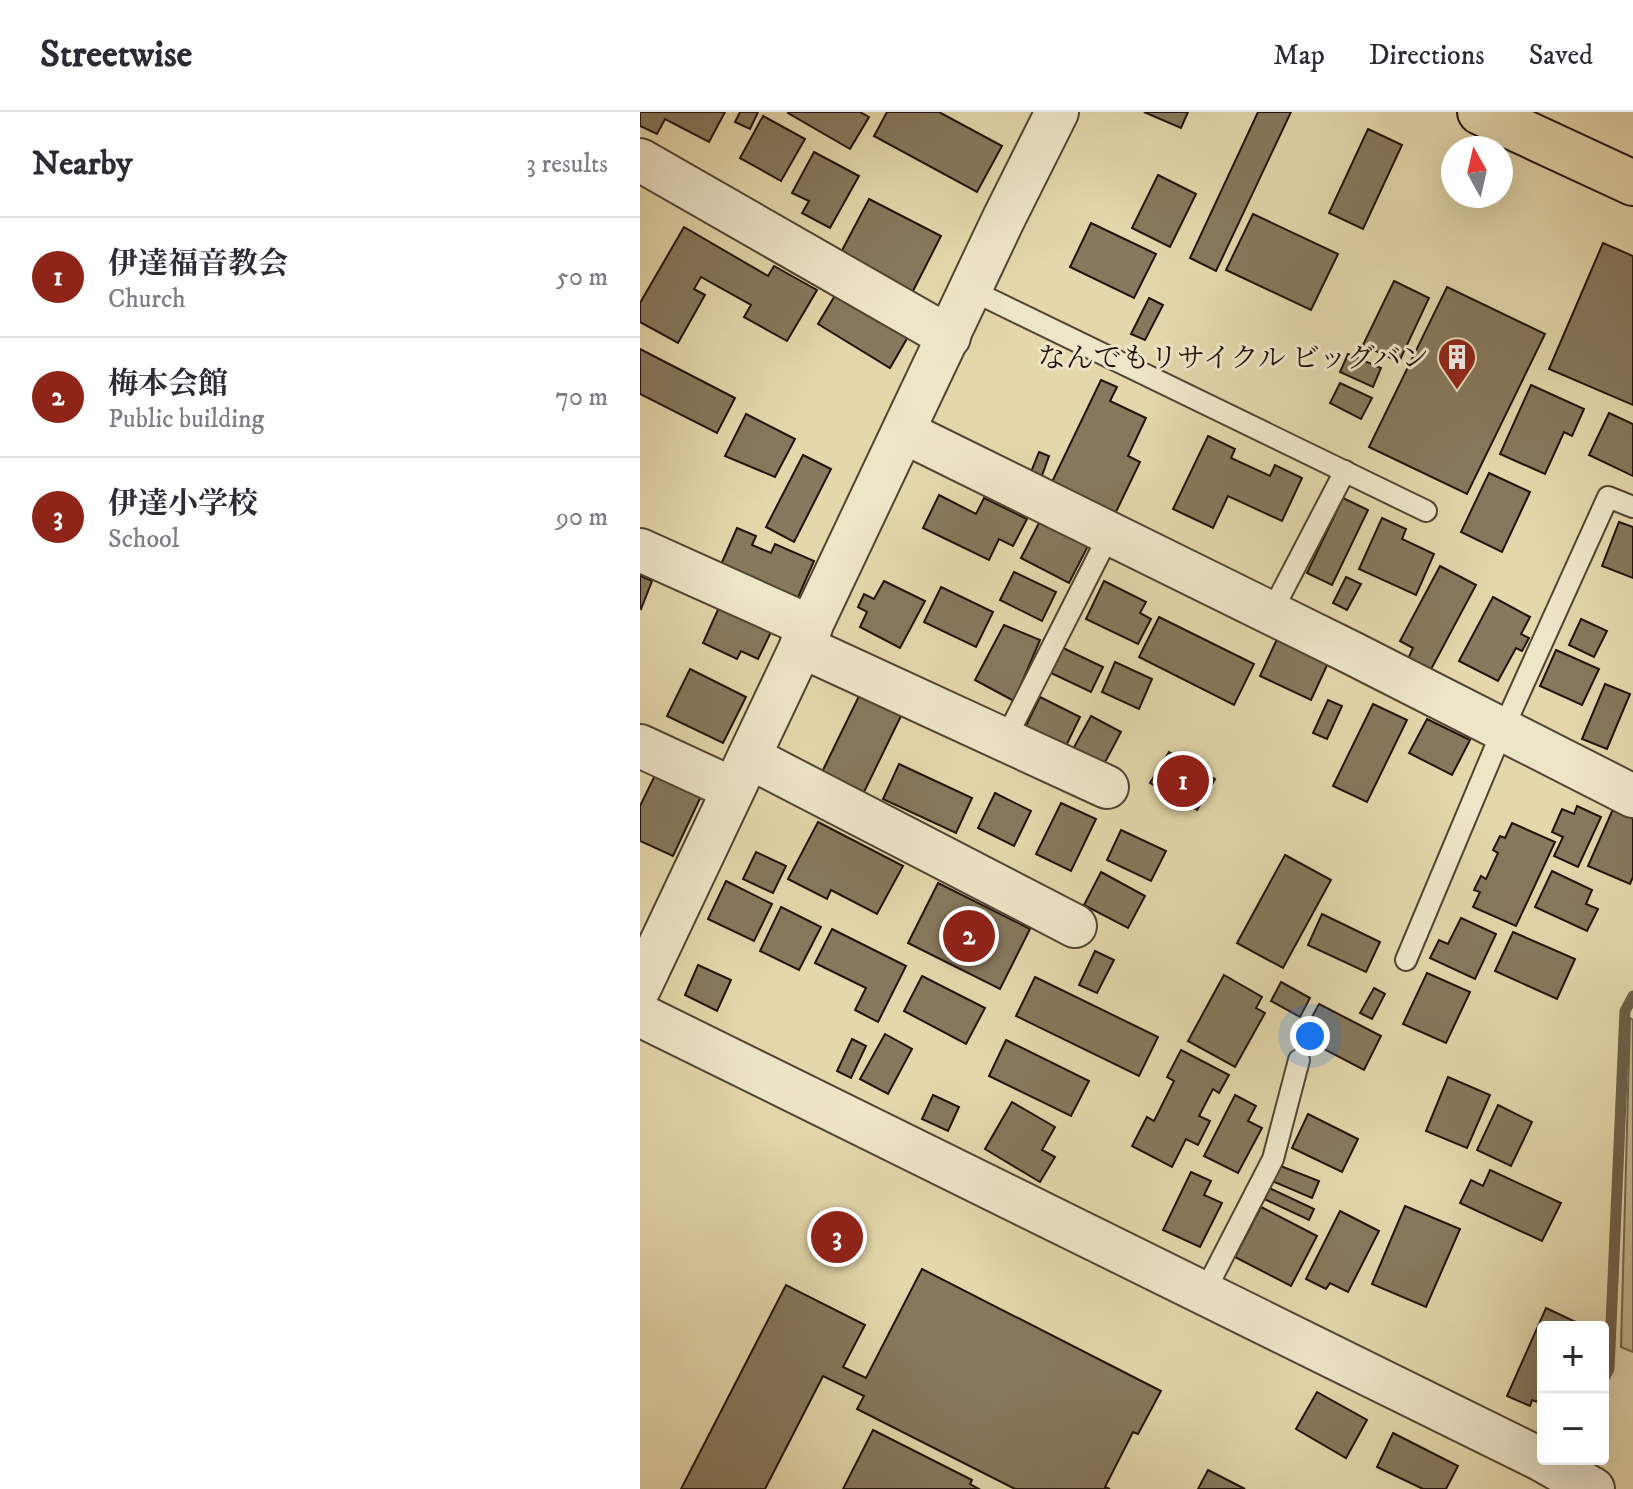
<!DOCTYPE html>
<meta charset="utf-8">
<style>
body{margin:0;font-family:"IM FELL DW Pica","Noto Serif JP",serif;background:#f7f7f7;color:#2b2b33}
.controls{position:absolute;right:24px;bottom:24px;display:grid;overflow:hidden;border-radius:8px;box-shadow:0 8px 32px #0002}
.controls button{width:72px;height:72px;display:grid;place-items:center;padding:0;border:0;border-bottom:2px solid #e1e1e2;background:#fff;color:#2b2b33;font:40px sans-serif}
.compass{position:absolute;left:801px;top:24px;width:72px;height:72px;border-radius:50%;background:#fff;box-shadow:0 8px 32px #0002;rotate:352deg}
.you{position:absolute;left:670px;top:924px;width:28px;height:28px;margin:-20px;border:6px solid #fff;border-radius:50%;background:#1a73e8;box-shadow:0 0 0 12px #1a73e833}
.badge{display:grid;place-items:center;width:52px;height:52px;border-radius:50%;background:#8f2418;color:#fff;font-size:26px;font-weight:700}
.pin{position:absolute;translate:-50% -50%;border:4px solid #fff;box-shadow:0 2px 8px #0006}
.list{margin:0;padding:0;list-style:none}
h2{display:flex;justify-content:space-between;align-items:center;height:104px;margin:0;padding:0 32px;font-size:34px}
h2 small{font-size:26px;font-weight:400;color:#7c7c81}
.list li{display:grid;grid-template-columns:52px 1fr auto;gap:24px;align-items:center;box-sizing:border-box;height:120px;padding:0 32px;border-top:2px solid #e1e1e2}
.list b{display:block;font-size:30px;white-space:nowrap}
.list p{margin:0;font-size:26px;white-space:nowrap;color:#7c7c81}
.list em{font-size:26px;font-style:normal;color:#7c7c81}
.map{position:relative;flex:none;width:993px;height:1377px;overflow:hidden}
header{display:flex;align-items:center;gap:48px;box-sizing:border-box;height:112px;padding:0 40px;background:#fff;border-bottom:2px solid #e1e1e2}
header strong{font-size:38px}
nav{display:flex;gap:44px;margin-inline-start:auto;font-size:28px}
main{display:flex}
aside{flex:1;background:#fff}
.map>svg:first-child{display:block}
</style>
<header>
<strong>Streetwise</strong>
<nav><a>Map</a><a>Directions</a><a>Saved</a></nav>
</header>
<main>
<aside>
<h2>Nearby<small>3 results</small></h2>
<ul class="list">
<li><span class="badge">1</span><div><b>伊達福音教会</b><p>Church</p></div><em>50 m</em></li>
<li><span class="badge">2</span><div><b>梅本会館</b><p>Public building</p></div><em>70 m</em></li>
<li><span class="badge">3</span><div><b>伊達小学校</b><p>School</p></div><em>90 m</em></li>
</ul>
</aside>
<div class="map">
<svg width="993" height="1377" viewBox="0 0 993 1377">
<rect width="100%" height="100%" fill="#e3d7ab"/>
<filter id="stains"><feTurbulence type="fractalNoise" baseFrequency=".0025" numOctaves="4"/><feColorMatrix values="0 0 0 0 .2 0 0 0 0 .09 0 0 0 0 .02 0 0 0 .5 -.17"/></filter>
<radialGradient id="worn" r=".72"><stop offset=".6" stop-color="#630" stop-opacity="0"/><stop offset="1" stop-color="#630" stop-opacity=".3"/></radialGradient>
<polygon fill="#c2b68f" stroke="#72644c" stroke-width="2" points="990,906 993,908 993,1240 981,1235"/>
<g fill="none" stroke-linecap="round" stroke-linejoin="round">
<polyline stroke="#6e6049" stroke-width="11" points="963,1268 969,1257 985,899 993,884"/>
</g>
<g fill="#86795d" stroke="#211309" stroke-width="2">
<polygon points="0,0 85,0 69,30 25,7 17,22 0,14"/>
<polygon points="100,0 118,0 110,17 95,10"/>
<polygon points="149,0 220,0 229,5 210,37 148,1"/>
<polygon points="247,0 299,0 362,34 337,80 234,24"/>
<polygon points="504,0 548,0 541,16"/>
<polygon points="618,0 651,0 576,159 550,146"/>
<polygon points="123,4 165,27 141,69 100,46"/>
<polygon points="728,17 762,33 723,117 689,101"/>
<polygon points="174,40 219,64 190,116 162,101 169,89 152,81"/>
<polygon points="518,63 556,82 530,135 492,116"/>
<polygon points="229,87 301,124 271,183 198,146"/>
<polygon points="613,102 698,142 671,198 586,158"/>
<polygon points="451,111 516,142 494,186 430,155"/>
<polygon points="44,115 128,164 134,154 177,178 147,229 104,205 111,193 61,165 54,177 65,183 38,231 0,210 0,191"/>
<polygon points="963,131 993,144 993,293 909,257"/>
<polygon points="754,169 789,186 759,250 723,233"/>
<polygon points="807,175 905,222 827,382 729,335"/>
<polygon points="197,180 269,223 250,256 178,212"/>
<polygon points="509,186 523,193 505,228 491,222"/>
<polygon points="0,237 95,286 77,321 0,282"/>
<polygon points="708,242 741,256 733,275 700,260"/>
<polygon points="461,268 477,275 470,289 506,306 488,344 500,350 475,402 411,372"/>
<polygon points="700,271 732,286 721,307 690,291"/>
<polygon points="891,273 944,297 932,324 924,320 905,362 860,342"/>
<polygon points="969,301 993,312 993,364 949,343"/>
<polygon points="106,302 155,327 135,365 85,344"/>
<polygon points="568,324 595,337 591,346 630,364 635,353 662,366 642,409 588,384 573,416 533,397"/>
<polygon points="399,340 409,344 400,369 389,365"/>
<polygon points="163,343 191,357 154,430 126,415"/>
<polygon points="849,361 890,380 862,440 821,420"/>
<polygon points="299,383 336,402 344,386 387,407 373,434 359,427 349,448 283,416"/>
<polygon points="703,386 728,398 692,473 667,461"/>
<polygon points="742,406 766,417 762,427 794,442 776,483 719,457"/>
<polygon points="401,407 449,432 429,471 381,446"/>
<polygon points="979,410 993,415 993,466 962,454"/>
<polygon points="97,416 116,424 112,433 131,441 135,432 174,449 156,490 79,457"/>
<polygon points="800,454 836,473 788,563 766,551 773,536 760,529"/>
<polygon points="374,460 416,480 402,509 360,488"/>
<polygon points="0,464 12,469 1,497 0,496"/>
<polygon points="706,465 721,472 707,498 693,491"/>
<polygon points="244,469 285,489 260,536 220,515 227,500 218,495 224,482 234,487"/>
<polygon points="464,469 506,490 500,501 511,507 498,532 446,507"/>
<polygon points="301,475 353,500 336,535 284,510"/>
<polygon points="853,485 890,505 881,522 889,526 882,539 876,536 858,569 819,549"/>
<polygon points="80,493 132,518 118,547 101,539 97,547 63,531"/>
<polygon points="519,505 614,552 594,593 499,545"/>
<polygon points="941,507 967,519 954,545 929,533"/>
<polygon points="364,513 400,528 374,589 335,568"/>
<polygon points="638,525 689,549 671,588 620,564"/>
<polygon points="423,536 463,555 451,580 411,561"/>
<polygon points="916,538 959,557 942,593 900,574"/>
<polygon points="475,550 512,567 499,597 462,580"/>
<polygon points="50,557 106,585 83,631 27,604"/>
<polygon points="965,572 990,582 967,637 942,627"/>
<polygon points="220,582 262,602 224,680 182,660"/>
<polygon points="400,585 440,605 425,636 385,616"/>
<polygon points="688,588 702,594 687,627 673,621"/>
<polygon points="733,592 767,608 727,690 693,674"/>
<polygon points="451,604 481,620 463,654 433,637"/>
<polygon points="787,607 830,628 812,663 769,641"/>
<polygon points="529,640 575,667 557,698 510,671"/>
<polygon points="259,652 332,686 316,721 243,687"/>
<polygon points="18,657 64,678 33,744 0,729 0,694"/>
<polygon points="355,681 391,699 374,734 338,716"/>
<polygon points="421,691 456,707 431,759 396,742"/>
<polygon points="937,694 961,705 938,755 914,744 923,725 912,720 922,697 934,702"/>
<polygon points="973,697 993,706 993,765 990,772 948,754"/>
<polygon points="178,710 263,754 237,802 191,778 187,787 148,767"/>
<polygon points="872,711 915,730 876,814 833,795 840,780 834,778 841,764 846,767 858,741 853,738 860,724 865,726"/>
<polygon points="481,718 526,739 511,769 467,748"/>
<polygon points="116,740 146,754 133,781 103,767"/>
<polygon points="645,743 691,768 643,856 597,831"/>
<polygon points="912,759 952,778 946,792 958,797 947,819 895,795"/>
<polygon points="461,760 505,784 488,816 444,793"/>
<polygon points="86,769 132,792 114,829 68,807"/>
<polygon points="298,771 390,817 360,877 268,831"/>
<polygon points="141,795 181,815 159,858 120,839"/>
<polygon points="682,802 740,830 726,860 668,833"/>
<polygon points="821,806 856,822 835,867 790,846 799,828 808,832"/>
<polygon points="192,817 266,854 238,910 215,898 226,876 175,851"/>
<polygon points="873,820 935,847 917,887 855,859"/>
<polygon points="455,839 474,848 457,881 439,873"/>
<polygon points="58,853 91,868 77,899 45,883"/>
<polygon points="787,861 830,880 806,931 763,912"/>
<polygon points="584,863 622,885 616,896 625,901 595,955 548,929"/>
<polygon points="282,864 345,896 326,932 264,899"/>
<polygon points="395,865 518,925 499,964 376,904"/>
<polygon points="641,870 670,886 660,905 631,889"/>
<polygon points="734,876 745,882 732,907 720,901"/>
<polygon points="679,892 741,924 724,958 661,925"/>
<polygon points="245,922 272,937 248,982 220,967"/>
<polygon points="212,927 226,934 211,966 197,959"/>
<polygon points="366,928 449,969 431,1004 349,964"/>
<polygon points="541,938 589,963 579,981 573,977 559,1004 570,1009 558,1033 546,1027 532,1055 492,1034 507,1005 514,1009 534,969 527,965"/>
<polygon points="808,965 850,983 827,1036 786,1019"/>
<polygon points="293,983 319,995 308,1019 282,1007"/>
<polygon points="595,983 616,994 608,1009 622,1016 598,1061 564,1044"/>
<polygon points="372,990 415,1015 402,1038 415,1045 400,1070 345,1037"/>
<polygon points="858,993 892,1010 871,1054 837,1038"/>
<polygon points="668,1002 718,1027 702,1060 652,1036"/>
<polygon points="638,1053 679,1069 672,1086 632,1069"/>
<polygon points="850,1058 921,1091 902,1129 820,1091 831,1068 843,1074"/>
<polygon points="551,1060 571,1069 564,1083 582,1091 560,1135 523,1118"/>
<polygon points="625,1074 674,1097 669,1108 620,1085"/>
<polygon points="765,1094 820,1117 786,1195 732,1172"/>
<polygon points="621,1095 677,1124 651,1174 595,1145"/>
<polygon points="700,1099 739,1119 708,1180 690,1171 686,1177 666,1167"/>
<polygon points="282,1157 521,1279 498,1322 493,1320 465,1375 470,1377 375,1377 217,1297 224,1284 183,1264 125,1377 41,1377 146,1173 225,1213 203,1255 226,1266"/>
<polygon points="906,1196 940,1212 939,1215 903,1215 903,1292 892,1288 890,1294 867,1284"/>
<polygon points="677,1280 727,1308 706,1346 656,1317"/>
<polygon points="233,1318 332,1368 330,1372 339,1377 203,1377"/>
<polygon points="753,1321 818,1354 806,1377 783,1377 737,1355"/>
<polygon points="568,1358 605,1377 558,1377"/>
</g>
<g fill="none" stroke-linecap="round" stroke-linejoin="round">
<g stroke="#524432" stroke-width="24">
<g id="service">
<polyline points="331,178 786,399"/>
<polyline points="631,501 705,359"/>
<polyline points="365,628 470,421"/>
<polyline points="766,848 863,617 968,385 993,395"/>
<polyline points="564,1181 633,1047 659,948"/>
</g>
</g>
<g stroke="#524432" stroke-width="46">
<g id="minor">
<polyline points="0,48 309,225"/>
<polyline points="264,320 710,540 993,684"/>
<polyline points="0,438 171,515"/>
<polyline points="161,534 467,675"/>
<polyline points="0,634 93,677"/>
<polyline points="109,645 435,814"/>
<polyline points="0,875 363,108 417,0"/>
<polyline points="0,903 900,1347 953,1377"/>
</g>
</g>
<g stroke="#211309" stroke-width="48">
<polyline id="trunk" points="840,0 993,71"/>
</g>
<use href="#service" stroke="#ede5c8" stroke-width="20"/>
<use href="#minor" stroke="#ede5c8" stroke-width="42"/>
<use href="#trunk" stroke="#e3d7ab" stroke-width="44"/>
</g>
<defs>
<g id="building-pin" transform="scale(2)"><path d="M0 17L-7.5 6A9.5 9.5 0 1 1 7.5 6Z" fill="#8f2418" stroke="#ede5c8"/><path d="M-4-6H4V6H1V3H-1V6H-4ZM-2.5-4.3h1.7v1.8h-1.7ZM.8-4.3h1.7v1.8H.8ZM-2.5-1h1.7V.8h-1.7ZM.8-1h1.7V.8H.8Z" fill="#fff"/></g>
</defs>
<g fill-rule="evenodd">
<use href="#building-pin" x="817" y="245"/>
</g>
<g text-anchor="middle" stroke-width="6" stroke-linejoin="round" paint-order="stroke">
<g font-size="28" fill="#211309" stroke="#ede5c8" text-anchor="end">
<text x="789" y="255">なんでもリサイクル ビッグバン</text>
</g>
</g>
<rect width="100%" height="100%" filter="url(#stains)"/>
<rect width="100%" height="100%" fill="url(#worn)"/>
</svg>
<div class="controls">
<button>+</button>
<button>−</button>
</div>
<svg class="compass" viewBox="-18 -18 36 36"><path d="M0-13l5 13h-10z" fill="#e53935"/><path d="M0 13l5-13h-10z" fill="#7c7c81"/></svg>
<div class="you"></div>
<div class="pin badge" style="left:543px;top:669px">1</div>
<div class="pin badge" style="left:329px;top:824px">2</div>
<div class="pin badge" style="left:197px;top:1125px">3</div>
</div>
</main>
